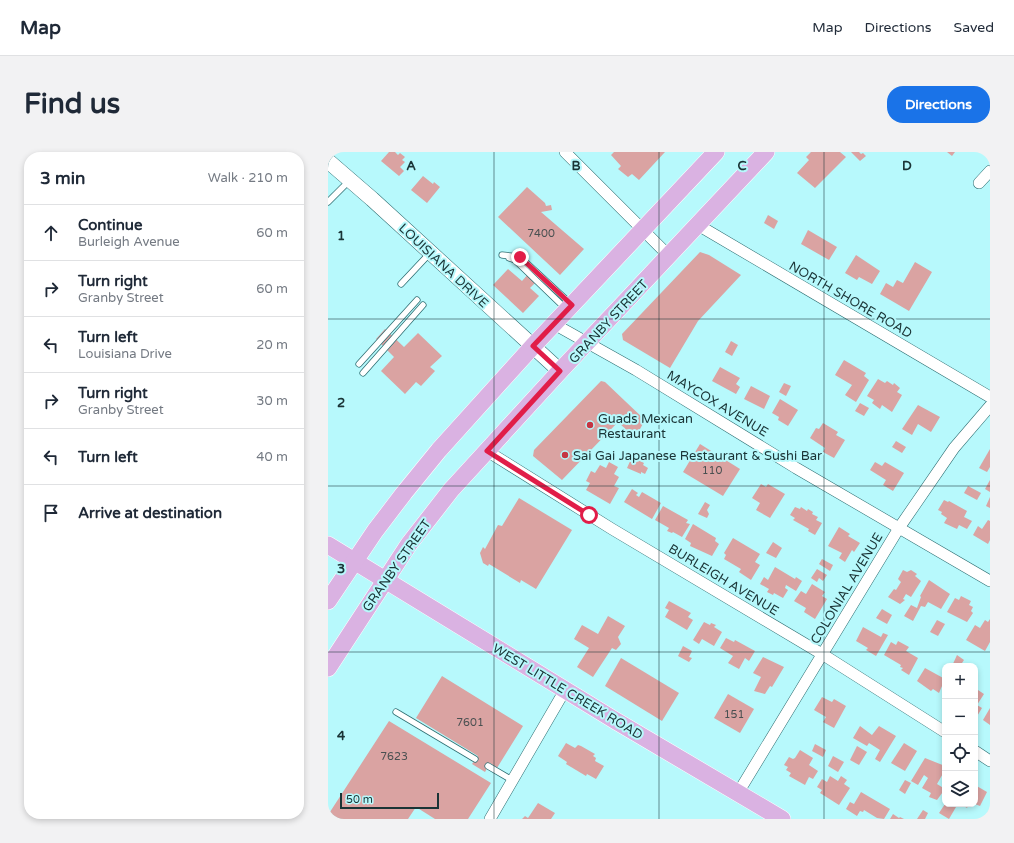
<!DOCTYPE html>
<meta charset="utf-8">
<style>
body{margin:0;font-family:"Varela Round",sans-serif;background:#f2f2f3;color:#1f2937}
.controls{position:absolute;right:12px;bottom:12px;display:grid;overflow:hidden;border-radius:8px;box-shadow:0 2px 6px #0003}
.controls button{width:36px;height:36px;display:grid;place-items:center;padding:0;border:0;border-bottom:1px solid #e0e1e3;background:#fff;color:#1f2937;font:20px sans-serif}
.scale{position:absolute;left:12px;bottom:10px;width:99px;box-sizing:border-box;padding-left:4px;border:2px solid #1a3436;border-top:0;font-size:11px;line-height:14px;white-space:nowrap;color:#1a3436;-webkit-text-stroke:3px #b7f9fc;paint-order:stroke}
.stop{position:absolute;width:12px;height:12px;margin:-9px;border:3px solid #e11d48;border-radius:50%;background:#fff}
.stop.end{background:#e11d48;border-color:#fff;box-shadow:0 1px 4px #0008}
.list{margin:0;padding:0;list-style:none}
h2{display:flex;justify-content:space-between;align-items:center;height:52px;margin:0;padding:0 16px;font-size:17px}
h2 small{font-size:13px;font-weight:400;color:#747a83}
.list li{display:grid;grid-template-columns:26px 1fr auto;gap:12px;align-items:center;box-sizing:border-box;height:56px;padding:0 16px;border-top:1px solid #e0e1e3}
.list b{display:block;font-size:15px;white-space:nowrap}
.list p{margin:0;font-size:13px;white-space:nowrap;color:#747a83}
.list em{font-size:13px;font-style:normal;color:#747a83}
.icon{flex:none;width:22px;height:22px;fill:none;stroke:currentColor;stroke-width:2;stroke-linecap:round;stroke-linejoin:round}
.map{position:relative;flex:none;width:662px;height:667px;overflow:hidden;border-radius:16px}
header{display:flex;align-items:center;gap:24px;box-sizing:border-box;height:56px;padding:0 20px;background:#fff;border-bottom:1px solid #e0e1e3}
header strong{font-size:19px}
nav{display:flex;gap:22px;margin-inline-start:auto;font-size:14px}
.intro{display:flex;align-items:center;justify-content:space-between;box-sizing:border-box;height:96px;padding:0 24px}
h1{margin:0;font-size:28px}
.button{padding:10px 18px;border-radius:16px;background:#1a73e8;color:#fff;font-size:14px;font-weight:700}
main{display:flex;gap:24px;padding:0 24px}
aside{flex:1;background:#fff;border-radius:16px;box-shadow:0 2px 6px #0003}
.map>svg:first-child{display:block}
</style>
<header>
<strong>Map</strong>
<nav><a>Map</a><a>Directions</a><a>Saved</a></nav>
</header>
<div class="intro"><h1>Find us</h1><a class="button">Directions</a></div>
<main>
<aside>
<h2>3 min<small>Walk · 210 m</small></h2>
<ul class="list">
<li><svg class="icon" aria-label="ahead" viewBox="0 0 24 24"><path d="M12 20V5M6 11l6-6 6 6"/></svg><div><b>Continue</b><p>Burleigh Avenue</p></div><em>60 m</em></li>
<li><svg class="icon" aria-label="right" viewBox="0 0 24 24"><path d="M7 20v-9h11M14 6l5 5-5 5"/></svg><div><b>Turn right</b><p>Granby Street</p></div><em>60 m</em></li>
<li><svg class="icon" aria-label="left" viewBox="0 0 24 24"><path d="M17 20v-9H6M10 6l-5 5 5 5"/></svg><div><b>Turn left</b><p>Louisiana Drive</p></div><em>20 m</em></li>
<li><svg class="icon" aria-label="right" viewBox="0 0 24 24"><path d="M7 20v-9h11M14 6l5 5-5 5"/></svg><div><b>Turn right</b><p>Granby Street</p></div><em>30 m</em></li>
<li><svg class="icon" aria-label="left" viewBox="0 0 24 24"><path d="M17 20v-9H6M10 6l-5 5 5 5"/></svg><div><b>Turn left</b></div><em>40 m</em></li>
<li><svg class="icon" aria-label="arrive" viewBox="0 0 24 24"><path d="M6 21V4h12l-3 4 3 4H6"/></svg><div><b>Arrive at destination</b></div></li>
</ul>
</aside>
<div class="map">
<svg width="662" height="667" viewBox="0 0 662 667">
<rect width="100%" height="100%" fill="#b7f9fc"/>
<g fill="#daa3a2">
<polygon points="61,0 67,0 70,3 72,1 77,5 74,8 77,10 72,15 76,19 71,24 53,9"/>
<polygon points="286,0 337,0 311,28 304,22 300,25 290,17 293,14 283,3"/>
<polygon points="483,0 512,0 518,5 487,36 469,21 481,8 478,5"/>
<polygon points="523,0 531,0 533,2 535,1 538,4 532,9"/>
<polygon points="619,0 627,0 624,4"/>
<polygon points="95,24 105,32 106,30 112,35 99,51 83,38"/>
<polygon points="199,35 217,51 218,54 223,53 224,58 213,60 256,97 232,123 170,65"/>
<polygon points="440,63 450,69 446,77 436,71"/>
<polygon points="480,78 509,95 501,108 473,92"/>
<polygon points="372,100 381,103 413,123 370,169 342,216 295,188 294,182"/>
<polygon points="528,103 552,119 544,132 531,125 529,128 517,121"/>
<polygon points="587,110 604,120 581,159 552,142 558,131 565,135 569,128 575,131"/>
<polygon points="180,117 194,129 202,120 210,128 202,136 211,144 195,161 165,133"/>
<polygon points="57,177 76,195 90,181 114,204 102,215 107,219 93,234 88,230 77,242 53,219 66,205 48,187"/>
<polygon points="403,189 410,193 404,204 397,200"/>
<polygon points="516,208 538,221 536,224 541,228 528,250 517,243 524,233 507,223"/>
<polygon points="392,215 412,226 408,232 412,235 408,242 384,229"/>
<polygon points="550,227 557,231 559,229 565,233 566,231 572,236 569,240 574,243 564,260 554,253 552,257 544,251 546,248 539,244"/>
<polygon points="273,229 277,230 317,268 307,286 290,270 234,328 205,304 206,298"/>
<polygon points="456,231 463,234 458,244 451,240"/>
<polygon points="423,234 442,244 436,257 416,247"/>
<polygon points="452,247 470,258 460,274 450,268 451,265 444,261"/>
<polygon points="532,251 541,256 536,264 527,259"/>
<polygon points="590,253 612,265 603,280 590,272 584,283 574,277"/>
<polygon points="495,271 510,280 508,283 517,288 506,306 495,300 497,296 482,286 488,276 491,277"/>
<polygon points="568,289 578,295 574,301 564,295"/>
<polygon points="372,292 412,317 395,344 355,320"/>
<polygon points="662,297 662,315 659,320 651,316"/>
<polygon points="304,305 316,311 315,313 320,316 317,322 313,320 313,322 299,316"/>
<polygon points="281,310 290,315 286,322 291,325 286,334 291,336 282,352 258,338 262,331 258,329 263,319 267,321 272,313 278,316"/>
<polygon points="547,310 554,314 557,310 576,321 565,339 555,333 558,328 542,318"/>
<polygon points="662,328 662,340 657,337"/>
<polygon points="433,332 438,335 440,332 457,342 442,366 428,358 432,351 424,346"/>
<polygon points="640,334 653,341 649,348 636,341"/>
<polygon points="304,337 310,341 308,343 311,345 314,340 333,351 324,367 296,350"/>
<polygon points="662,345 662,356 658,354"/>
<polygon points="191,346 244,378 208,437 193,428 192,431 161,412 160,414 155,411 152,401 155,395 157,397 170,373 174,374"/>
<polygon points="616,348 620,350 621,349 639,359 636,365 644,369 639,377 631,373 629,377 616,371 619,366 613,362 614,360 610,358"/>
<polygon points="377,350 382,353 379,358 381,362 379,366 370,362"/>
<polygon points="335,354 360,368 358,371 362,372 354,385 345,380 344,381 339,379 341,376 327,368"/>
<polygon points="467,355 472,357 473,355 479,359 480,357 485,360 484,362 490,365 488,368 494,371 487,383 480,379 481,377 465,368 467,366 462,363"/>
<polygon points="660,368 662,369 662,388 660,392 645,383 650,374 654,377"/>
<polygon points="365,372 388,386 387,389 391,392 384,404 362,394 363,391 357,387"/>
<polygon points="511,375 522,382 520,384 532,391 526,400 524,398 517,410 511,406 514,401 500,394"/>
<polygon points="405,386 432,402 427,410 432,413 423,428 411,420 413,417 396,407 398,403 396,401"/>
<polygon points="445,390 454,396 448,406 438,401"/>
<polygon points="494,407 505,413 502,419 491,412"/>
<polygon points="447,415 467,427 468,425 474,429 468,439 458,433 457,436 460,438 455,446 446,441 445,443 439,440 441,437 432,432 436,425 440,428"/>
<polygon points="489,417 499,423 495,429 491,426 489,430 483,426"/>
<polygon points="575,418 579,420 583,418 589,422 587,424 593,429 583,445 578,442 575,447 577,448 572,452 560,445 566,437 568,438 573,430 570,427"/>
<polygon points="601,428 622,442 613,457 600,450 597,455 593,454 585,469 576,464 583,453 589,456 593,445 592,444"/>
<polygon points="484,432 497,440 494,444 499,447 487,467 476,460 478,456 466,449 473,439 478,442"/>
<polygon points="633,444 643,449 641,453 645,455 643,459 645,461 639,470 619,460 627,446 631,448"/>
<polygon points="341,449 363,461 360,465 365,468 359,478 337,465 341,458 337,456"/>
<polygon points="554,457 564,463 559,472 548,466"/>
<polygon points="280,464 297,474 290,485 293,492 288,498 284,496 265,525 249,515 261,496 246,487 254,473 270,482"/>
<polygon points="662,467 662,490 657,499 638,488 647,473 652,476 657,468 660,470"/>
<polygon points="609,468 617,472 610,484 602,480"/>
<polygon points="376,470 382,473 383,471 388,473 386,475 394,480 386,494 374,487 371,492 365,488"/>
<polygon points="535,475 553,485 555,481 560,483 548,504 538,498 540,496 528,489"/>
<polygon points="398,486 406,490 407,488 427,499 421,509 417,506 411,517 400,511 405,504 392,496"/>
<polygon points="570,489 581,495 578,499 590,506 581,523 573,518 575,516 572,515 573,513 556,503 563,490 568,493"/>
<polygon points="355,494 364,499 361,505 364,506 361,510 350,504"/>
<polygon points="629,503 636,508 632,514 624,514"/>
<polygon points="435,505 456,515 444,535 442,534 437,542 426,539 433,525 425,521"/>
<polygon points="293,506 351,541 334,569 277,534"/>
<polygon points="597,516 617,527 611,541 605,537 603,539 589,529"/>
<polygon points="114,524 195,574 169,616 162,611 157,620 144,612 150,604 88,566"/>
<polygon points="647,536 656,542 649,553 654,556 648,566"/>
<polygon points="400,542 426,557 412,581 386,566"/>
<polygon points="494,545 504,550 506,547 518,554 506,576 495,570 498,565 486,558"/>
<polygon points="662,556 662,573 655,568"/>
<polygon points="61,569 163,631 140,667 107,667 88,655 80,667 0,667 0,663"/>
<polygon points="532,574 544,583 551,574 568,584 552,610 547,607 552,598 541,591 539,594 525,586"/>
<polygon points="238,591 247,596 250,593 253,594 267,602 265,604 268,606 267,609 276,614 268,627 259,622 258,624 238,612 239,610 230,604"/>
<polygon points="576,591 589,599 577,619 563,611"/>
<polygon points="487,592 498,598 495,605 484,599"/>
<polygon points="529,594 539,600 531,613 522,608"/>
<polygon points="472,598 485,606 481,613 490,619 485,627 481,625 477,633 461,624 463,621 458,618 460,615 456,613 461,605 465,607 467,606"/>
<polygon points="505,604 516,610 510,620 500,614"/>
<polygon points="597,606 617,614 617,618 609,632 617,637 609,648 601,645 603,641 594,636 600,626 596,623 590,633 583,629"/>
<polygon points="502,624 510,629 513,624 519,628 516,632 522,636 511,653 492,641 494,638 489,635 494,627 499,630"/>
<polygon points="577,628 583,631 577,642 571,638"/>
<polygon points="647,633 659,640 652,654 647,652"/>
<polygon points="533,640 562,657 556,667 549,666 536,658 535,660 532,659 529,664 518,657 522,650 526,652"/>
<polygon points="210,651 227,661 223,667 194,667 197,664 200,666"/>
<polygon points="617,652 623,652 628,655 621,667 611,661"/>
<polygon points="632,652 641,652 639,656"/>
<polygon points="662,656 662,666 658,663"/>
<polygon points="595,658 600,661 597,667 589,667"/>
<polygon points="565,662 571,666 572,665 576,667 562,667"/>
</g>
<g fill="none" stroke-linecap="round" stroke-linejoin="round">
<g stroke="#2e6e72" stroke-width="7">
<g id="lane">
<polyline points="0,50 22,28"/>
<polyline points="174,103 192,105 243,152"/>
<polyline points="181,106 187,108 237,156"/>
<polyline points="73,132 102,101"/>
<polyline points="31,212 89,148"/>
<polyline points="35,221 95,153"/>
<polyline points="68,560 147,607"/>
<polyline points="160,614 184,628"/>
</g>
</g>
<g stroke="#2e6e72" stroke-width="12">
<g id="street">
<polyline points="237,0 341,104"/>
<polyline points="651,31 662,19"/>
<polyline points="370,73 662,245"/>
<polyline points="226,172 308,218 468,316 662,429"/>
<polyline points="159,299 284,377 494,502 617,580"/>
<polyline points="647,599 662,609"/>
<polyline points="410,641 571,376 626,296 662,254"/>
<polyline points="162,667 237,538"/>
</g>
</g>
<g stroke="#2e6e72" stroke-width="16">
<polyline id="secondary" points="0,9 44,47 232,219"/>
</g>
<g stroke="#fff" stroke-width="18">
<g id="primary">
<polyline points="0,393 288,569 454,667"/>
<polyline points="0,449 47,379 76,341 111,298 205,194 388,0"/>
<polyline points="0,516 81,392 123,338 232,219 438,0"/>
</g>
</g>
<use href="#lane" stroke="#fff" stroke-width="5.5"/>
<use href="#street" stroke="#fff" stroke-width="11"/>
<use href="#secondary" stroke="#fff" stroke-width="15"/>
<use href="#primary" stroke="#dab2e2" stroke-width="17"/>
</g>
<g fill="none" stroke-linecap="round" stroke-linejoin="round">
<polyline stroke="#e11d48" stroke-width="5" points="192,105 244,153 205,194 232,219 159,299 261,363"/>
</g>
<path fill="none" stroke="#1a3436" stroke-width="1" stroke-opacity="0.55" d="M166,0v667M331,0v667M496,0v667M0,167h662M0,334h662M0,500h662"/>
<g fill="#c53543" stroke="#b7f9fc" stroke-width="1.5">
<circle cx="262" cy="273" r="4"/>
<circle cx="237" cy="303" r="4"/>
</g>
<g text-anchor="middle" stroke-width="4" stroke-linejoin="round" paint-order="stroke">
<g font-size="11" fill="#4a5051">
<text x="213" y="85">7400</text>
<text x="384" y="322">110</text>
<text x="406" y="566">151</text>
<text x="142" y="574">7601</text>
<text x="66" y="608">7623</text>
</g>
<g font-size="13" fill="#1a3436" stroke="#b7f9fc">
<text transform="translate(116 113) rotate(43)" y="5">LOUISIANA DRIVE</text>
<text transform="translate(523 147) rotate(30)" y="5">NORTH SHORE ROAD</text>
<text transform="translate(280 169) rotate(-47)" y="5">GRANBY STREET</text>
<text transform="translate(390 251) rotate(31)" y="5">MAYCOX AVENUE</text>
<text transform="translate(68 413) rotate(-55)" y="5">GRANBY STREET</text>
<text transform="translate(396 427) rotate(31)" y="5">BURLEIGH AVENUE</text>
<text transform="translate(518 436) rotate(-59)" y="5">COLONIAL AVENUE</text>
<text transform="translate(240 539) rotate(31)" y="5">WEST LITTLE CREEK ROAD</text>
</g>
<g font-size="13" fill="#1a3436" stroke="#b7f9fc" text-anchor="start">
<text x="270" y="271">Guads Mexican<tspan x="270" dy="15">Restaurant</tspan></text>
<text x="245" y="308">Sai Gai Japanese Restaurant &amp; Sushi Bar</text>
</g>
</g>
<g font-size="13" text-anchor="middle" font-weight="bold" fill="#1a3436" stroke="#b7f9fc" stroke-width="4" stroke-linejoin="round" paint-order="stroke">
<text x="83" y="18">A</text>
<text x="248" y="18">B</text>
<text x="414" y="18">C</text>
<text x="579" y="18">D</text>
<text x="13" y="88">1</text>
<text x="13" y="255">2</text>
<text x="13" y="421">3</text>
<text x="13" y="588">4</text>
</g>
</svg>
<div class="controls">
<button>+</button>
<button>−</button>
<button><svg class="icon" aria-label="locate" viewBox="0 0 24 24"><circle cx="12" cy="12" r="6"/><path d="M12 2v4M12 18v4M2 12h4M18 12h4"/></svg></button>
<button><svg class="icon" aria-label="layers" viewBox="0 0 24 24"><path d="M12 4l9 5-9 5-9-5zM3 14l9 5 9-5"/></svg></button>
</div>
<div class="scale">50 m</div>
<div class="stop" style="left:261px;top:363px"></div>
<div class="stop end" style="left:192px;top:105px"></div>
</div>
</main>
